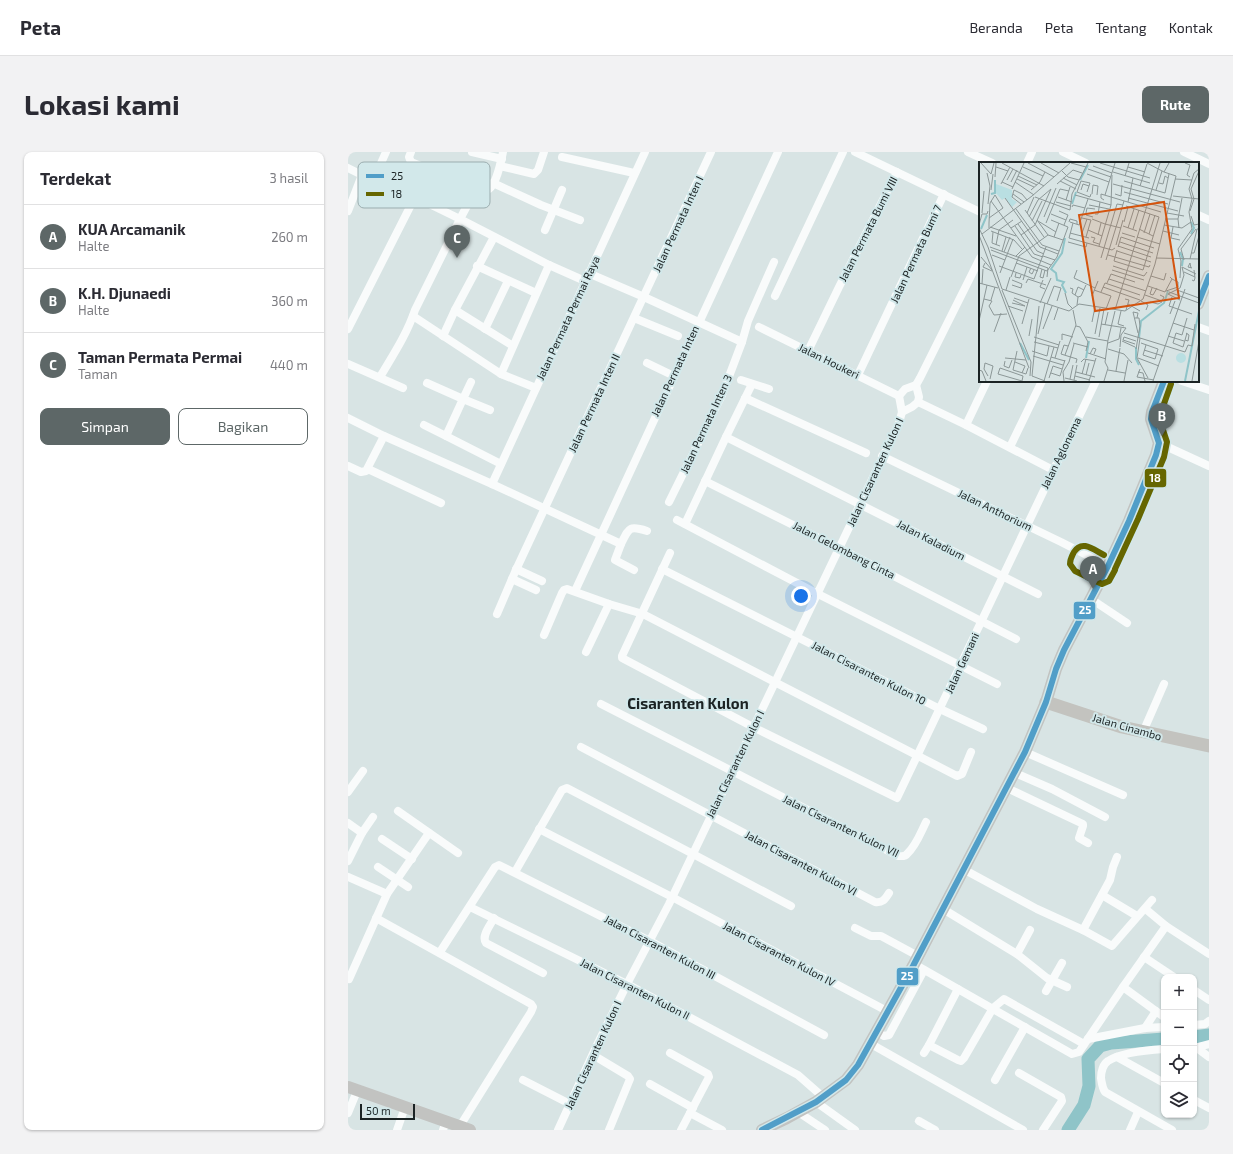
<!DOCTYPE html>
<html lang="id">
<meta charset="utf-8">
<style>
body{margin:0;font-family:"Exo 2",sans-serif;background:#f2f2f3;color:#2b2b33}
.controls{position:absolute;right:12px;bottom:12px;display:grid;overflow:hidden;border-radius:8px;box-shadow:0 1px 3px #0004}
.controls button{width:36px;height:36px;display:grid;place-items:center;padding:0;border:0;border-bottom:1px solid #e1e1e2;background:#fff;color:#2b2b33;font:20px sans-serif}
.scale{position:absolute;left:12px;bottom:10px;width:55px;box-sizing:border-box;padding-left:4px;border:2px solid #1b2324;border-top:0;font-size:11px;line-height:14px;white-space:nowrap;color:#1b2324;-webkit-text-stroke:3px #d2e8ea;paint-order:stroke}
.you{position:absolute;left:453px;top:444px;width:14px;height:14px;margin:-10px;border:3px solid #fff;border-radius:50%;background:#1a73e8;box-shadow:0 0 0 6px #1a73e833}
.badge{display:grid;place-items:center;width:26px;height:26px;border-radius:50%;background:#5d6767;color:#fff;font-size:13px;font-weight:700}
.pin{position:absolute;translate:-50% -33px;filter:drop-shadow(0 1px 2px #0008)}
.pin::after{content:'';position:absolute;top:21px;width:14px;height:12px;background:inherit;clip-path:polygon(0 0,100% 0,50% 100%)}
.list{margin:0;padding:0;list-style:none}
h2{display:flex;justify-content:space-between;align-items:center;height:52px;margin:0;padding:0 16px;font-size:17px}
h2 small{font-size:13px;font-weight:400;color:#7c7c81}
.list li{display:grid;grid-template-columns:26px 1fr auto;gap:12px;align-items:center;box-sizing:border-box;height:64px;padding:0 16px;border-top:1px solid #e1e1e2}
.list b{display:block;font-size:15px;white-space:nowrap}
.list p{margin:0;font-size:13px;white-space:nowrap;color:#7c7c81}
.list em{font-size:13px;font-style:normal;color:#7c7c81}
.actions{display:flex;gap:8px;padding:12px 16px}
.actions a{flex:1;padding:9px 0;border:1px solid #5d6767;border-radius:8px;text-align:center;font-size:14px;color:#5d6767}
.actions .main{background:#5d6767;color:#fff}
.icon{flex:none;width:22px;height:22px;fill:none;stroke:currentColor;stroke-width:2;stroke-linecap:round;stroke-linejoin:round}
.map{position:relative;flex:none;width:861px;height:978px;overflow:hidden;border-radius:8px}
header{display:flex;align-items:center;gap:24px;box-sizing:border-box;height:56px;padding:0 20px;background:#fff;border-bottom:1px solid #e1e1e2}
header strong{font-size:19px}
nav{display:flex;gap:22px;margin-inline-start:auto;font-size:14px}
.intro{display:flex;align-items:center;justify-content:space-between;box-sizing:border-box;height:96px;padding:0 24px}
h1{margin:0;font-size:28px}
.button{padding:10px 18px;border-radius:8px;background:#5d6767;color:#fff;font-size:14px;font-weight:700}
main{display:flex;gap:24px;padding:0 24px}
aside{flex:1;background:#fff;border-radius:8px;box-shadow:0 1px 3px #0004}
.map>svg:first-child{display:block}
</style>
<header>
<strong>Peta</strong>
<nav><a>Beranda</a><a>Peta</a><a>Tentang</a><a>Kontak</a></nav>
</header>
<div class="intro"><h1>Lokasi kami</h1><a class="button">Rute</a></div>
<main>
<aside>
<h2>Terdekat<small>3 hasil</small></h2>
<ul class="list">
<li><span class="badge">A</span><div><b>KUA Arcamanik</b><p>Halte</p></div><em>260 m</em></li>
<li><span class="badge">B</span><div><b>K.H. Djunaedi</b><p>Halte</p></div><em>360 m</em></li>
<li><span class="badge">C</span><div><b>Taman Permata Permai</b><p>Taman</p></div><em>440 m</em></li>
</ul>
<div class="actions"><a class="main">Simpan</a><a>Bagikan</a></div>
</aside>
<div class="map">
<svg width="861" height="978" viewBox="0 0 861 978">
<rect width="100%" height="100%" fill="#d8e4e4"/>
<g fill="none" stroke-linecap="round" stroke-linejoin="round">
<g stroke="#8fc4c8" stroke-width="13">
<polyline points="846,885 861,883"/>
<polyline points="720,978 736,953 741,934 740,907 752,894 763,891 816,887"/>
</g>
<g stroke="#f9fbfb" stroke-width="8">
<path d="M63,0l-2,5 2,5 65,27c5,1 9,3 13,0 8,-6 12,-28 14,-37"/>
<polyline points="124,0 154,7"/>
<polyline points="507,0 632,60"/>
<polyline points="620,0 644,11"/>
<polyline points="715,0 738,11"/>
<polyline points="836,0 861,12"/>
<polyline points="214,5 286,21"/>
<polyline points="679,11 684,0"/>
<polyline points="152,14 186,22 190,18 196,0"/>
<polyline points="0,16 14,23"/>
<polyline points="26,27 38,0"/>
<polyline points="145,31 193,53 232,68"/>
<polyline points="128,37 112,67 201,113 237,129"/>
<path d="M0,59l14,-36 53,22 45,22 -45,91c-8,24 -22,45 -35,67"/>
<polyline points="850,63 861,68"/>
<polyline points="197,78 214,38"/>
<polyline points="129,114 188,141"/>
<polyline points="240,121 296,145 394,190"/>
<polyline points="427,144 495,0"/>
<polyline points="107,158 165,194"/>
<polyline points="65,164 153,222 188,236"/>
<polyline points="286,166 330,184"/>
<polyline points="411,175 551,244"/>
<polyline points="850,175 861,179"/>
<polyline points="0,177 67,45"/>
<polyline points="137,177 160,129"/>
<polyline points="95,184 107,158 146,85"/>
<polyline points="460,199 491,135 549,20"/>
<polyline points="299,211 326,224"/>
<polyline points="0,212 55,236"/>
<polyline points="153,222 201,113"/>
<polyline points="510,223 596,42"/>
<polyline points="393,228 421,237"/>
<polyline points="834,229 861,238"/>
<polyline points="123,230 115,247 142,258"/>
<polyline points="79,231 115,247 98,284 153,312"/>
<polyline points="568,233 571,245 570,250 618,273 705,318"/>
<polyline points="551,244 557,237 568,233 572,226 632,106"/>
<polyline points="397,246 518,301"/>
<polyline points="554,260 564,255 570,250"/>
<path d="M0,266l36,18 108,48 129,60c8,-16 8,-19 26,-13"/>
<polyline points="76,273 98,284"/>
<polyline points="618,273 639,229"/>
<polyline points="378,285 404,232"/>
<polyline points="811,291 861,314"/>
<polyline points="662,295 694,229"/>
<polyline points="534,304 713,390 760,414"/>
<polyline points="0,314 13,320 18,319 36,284"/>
<polyline points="20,317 93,351"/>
<polyline points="357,329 497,399 668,487"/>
<polyline points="144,332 297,0"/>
<polyline points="321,350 374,243 394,190 400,169 426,110"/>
<polyline points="329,368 470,442 649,532"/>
<polyline points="337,372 378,285 690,442"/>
<polyline points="273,392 267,408 286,418"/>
<polyline points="322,401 274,504 274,506 405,575 549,646 748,229"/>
<polyline points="168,417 194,429"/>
<polyline points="314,417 592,557 635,577"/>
<polyline points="164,427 188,438"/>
<polyline points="227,439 430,0"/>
<polyline points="743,447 779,471"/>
<polyline points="149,462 167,420 363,0"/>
<polyline points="196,483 214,441 216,438 219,437 261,452 295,462 609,624 614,622 623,600"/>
<polyline points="238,500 261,452"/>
<path d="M253,552l297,152c3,0 7,1 9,-2 9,-8 14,-22 19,-32"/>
<polyline points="795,580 816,532"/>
<path d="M233,595l294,155c8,1 10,-3 14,-9"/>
<polyline points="677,600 775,643"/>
<polyline points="667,621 704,637 757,665"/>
<polyline points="659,636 735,672 735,674 731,686 740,691"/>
<polyline points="0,640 15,619"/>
<polyline points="50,659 110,701"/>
<polyline points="0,671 14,681"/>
<polyline points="191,677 324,745 539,859"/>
<polyline points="34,687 64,707"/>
<polyline points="0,709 14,681 25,665"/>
<polyline points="30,715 60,735"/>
<polyline points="615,717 689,757 735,778 762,728 765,715 769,705"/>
<polyline points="167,720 214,638 219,636 345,702 443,754"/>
<polyline points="0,725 39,742"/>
<polyline points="754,743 789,764"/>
<polyline points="122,755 279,832 450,923 475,945"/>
<polyline points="595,757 669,802 682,778"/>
<polyline points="28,766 183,852 185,855 183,860 112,974"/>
<path d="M146,766c-4,8 -13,18 -8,25l57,30"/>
<polyline points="818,774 861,802"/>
<polyline points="507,776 523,784 533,784 570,804"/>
<polyline points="735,778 764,794 804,748"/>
<polyline points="92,800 147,715 151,713 302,789 476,883"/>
<polyline points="669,802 699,826 719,835"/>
<polyline points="796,805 826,825"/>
<polyline points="566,812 724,902 731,900 775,835 818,774 800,759"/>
<polyline points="1,827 39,742 81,681"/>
<polyline points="775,835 816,865"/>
<polyline points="610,837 581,893 610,908 613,909 616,906 645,856 656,847 736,892"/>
<polyline points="846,838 861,848"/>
<polyline points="698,839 714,811"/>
<polyline points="846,873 857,872 861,869"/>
<polyline points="797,876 808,859"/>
<polyline points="529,880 536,884 541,883 576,818"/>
<polyline points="740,887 797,876 816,875"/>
<polyline points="523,892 675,978"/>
<polyline points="846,896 861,892"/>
<polyline points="849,896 861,905"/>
<path d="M816,897c-16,1 -42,3 -56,12 -5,3 -7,11 -7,17 1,6 1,9 4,14l67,38"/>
<polyline points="322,901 360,922 361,925 333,978"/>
<polyline points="576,901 581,893"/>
<polyline points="245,903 280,924 282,927 261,978"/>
<polyline points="769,905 816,931"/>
<polyline points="671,921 713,945 714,949 695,978"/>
<polyline points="175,928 222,952"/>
<polyline points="647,928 677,875"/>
<polyline points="302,932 345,956"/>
<polyline points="846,948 861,956"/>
<polyline points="468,950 507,978"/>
<polyline points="450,960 477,978"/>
<polyline points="0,961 9,939"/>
<polyline points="342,961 374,978"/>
<polyline points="571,969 587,978"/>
<polyline points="49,978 57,955"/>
<polyline points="95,978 98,970"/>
<polyline points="210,978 248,895 279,832 321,752 551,271 554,260 551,244"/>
<polyline points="782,978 790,960"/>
</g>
<g stroke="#c2c3c1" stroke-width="12">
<polyline points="850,152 861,124"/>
<polyline points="0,935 122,978"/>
<polyline points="414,978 439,966 468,950 498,928 510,913 565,814 677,600 698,550 708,517 716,498 760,414 781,369 808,303 811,291 803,267 804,260 816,229"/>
</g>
<polyline stroke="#c3c3bf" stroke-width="13" points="698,550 774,575 861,594"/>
<g stroke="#d2e8ea" stroke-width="9">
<g id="bus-1">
<polyline points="850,152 861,124"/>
<polyline points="414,978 468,950 498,928 510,913 565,814 677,600 698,550 708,517 716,498 760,414 781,369 808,303 811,291 803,267 804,260 816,229"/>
</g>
</g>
<g stroke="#d2e8ea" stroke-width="9">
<g id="bus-2">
<path d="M756,403c-10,-5 -22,-16 -30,-3 -2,4 -4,7 -4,12l5,7 27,13 7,-3 6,-11"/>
<polyline points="767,417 790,367 816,305 819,290 811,266 823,232"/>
</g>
</g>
<use href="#bus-1" stroke="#519ec8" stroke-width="6"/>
<use href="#bus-2" stroke="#660" stroke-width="6"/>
</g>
<g text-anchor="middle" stroke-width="4" stroke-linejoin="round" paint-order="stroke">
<g font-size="11" fill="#1b2324" stroke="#d2e8ea">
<text transform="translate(330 72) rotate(-65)" y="4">Jalan Permata Inten I</text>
<text transform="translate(520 77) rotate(-63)" y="4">Jalan Permata Bumi VIII</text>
<text transform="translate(568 102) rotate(-65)" y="4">Jalan Permata Bumi 7</text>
<text transform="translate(220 166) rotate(-65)" y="4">Jalan Permata Permai Raya</text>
<text transform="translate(481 209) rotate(26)" y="4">Jalan Houkeri</text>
<text transform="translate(327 219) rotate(-65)" y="4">Jalan Permata Inten</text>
<text transform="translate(246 251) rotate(-65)" y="4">Jalan Permata Inten II</text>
<text transform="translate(358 272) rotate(-65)" y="4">Jalan Permata Inten 3</text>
<text transform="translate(713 301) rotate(-64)" y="4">Jalan Aglonema</text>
<text transform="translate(527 320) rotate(-65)" y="4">Jalan Cisaranten Kulon I</text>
<text transform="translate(647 358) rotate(26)" y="4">Jalan Anthorium</text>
<text transform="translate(583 388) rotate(27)" y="4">Jalan Kaladium</text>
<text transform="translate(496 398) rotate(27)" y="4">Jalan Gelombang Cinta</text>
<text transform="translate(614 511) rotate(-65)" y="4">Jalan Gemani</text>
<text transform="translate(521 521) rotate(27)" y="4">Jalan Cisaranten Kulon 10</text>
<text transform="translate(779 575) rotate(16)" y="4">Jalan Cinambo</text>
<text transform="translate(387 612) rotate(-64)" y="4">Jalan Cisaranten Kulon I</text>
<text transform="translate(493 674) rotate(26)" y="4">Jalan Cisaranten Kulon VII</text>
<text transform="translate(453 711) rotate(28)" y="4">Jalan Cisaranten Kulon VI</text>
<text transform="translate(312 795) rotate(28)" y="4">Jalan Cisaranten Kulon III</text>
<text transform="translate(431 802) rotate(28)" y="4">Jalan Cisaranten Kulon IV</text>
<text transform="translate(287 837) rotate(27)" y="4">Jalan Cisaranten Kulon II</text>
<text transform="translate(245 903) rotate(-65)" y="4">Jalan Cisaranten Kulon I</text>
</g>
<g font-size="15" font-weight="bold" fill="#1b2324" stroke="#d2e8ea">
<text x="340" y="557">Cisaranten Kulon</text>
</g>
</g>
<g transform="translate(631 10)">
<rect width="220" height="220" fill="#d8e4e4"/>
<path d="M17,22l16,6v9l5,3 -5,5 -7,-9 -3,2 -7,-8zM197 196a5 5 0 1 1 10 0a5 5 0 1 1-10 0Z" fill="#b9dfe2"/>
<path fill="none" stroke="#8fc4c8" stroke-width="2" d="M101,18l8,-15M12,32l4,-1v-13M93,42l4,-12M2,67l6,-14M212,72l3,-6 -3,-6M86,76l-3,15 -11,16 5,4 1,7 7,2 -2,3 4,8M201,90l3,7 -1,7M160,176l2,-17 23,-18 4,-12M41,181l9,17M157,185v12l3,6M107,196l3,-17M206,219l14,-70"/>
<path fill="none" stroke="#8c9797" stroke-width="1" d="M2,1l10,11 3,-11M23,1l42,23M49,1l17,9M62,1l18,10M92,1l15,4M121,1l50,15M168,1l17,9 5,-9M206,1l5,2 -3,10 3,2M114,4l19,7M17,5l12,4M44,5l20,9M149,5l17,5M109,7l23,8M83,9l6,6 11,3M134,10l37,11M8,11l3,13 -2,18M108,12l22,8M39,14l19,9M146,14l4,-13M16,15l1,-14M84,16l14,7M38,17l17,8M196,17l17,1M28,18l6,-11M81,19l16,8M145,19l41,12 4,-19M23,20l11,5M32,20l6,-12M36,20l19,13M180,21l4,1 2,-8 3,2M22,22l9,-17M78,22l16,-14 9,3M134,22l67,18M110,24l1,-3 -9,-2 -4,11 13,5 1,-3M161,24l7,-22M33,27l12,-26M12,28l2,-16M52,28l9,-8 5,-10 9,5M102,28l2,-6 6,2 -2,6M177,28l6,-19M145,30l44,12M34,32l11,8M113,32l1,-9 5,1 -1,9M136,32l6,2 1,-11M96,33l36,10M126,33l10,-32M194,34l26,3M56,35l35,13 2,-16 16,-31M79,35l14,5M26,36l35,49 18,7M149,36l50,13M87,38l4,-13M125,38l-3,-2v-4l60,18M12,39l41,56 19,8M77,40l15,4M149,40l5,-24M42,42l-9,-7 2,-7 8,4 5,6M110,43l20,4M93,45l1,-2 12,3M37,47l26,36 17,6M46,48l19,27M80,49l9,4 -4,10M211,49l4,-12 -3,-10 8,-18M3,51l2,-22M48,51l7,-16M188,51l17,3M72,52l15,6M116,52h3l2,-12M212,54l3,9 5,-1M65,55l12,-29M114,55l-7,-2v-2l1,-5 8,1M103,56l9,2 -5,17M113,57l13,5M186,57h13l1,9M199,57l4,-21M58,58l11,15 15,5M53,59l10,-20M59,59l18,11M90,60l1,-3 7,2v3M91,60l9,3 9,-26M145,60l4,-15M67,61l14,-34 9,2M94,61l-4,15 43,12 3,-2M39,62l19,27 7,3M126,62l16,4M0,63l3,-11h5l1,-3M185,63l18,3 9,-6M36,64l19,28 9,3M144,64l14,5M11,65l26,9M194,65l-2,11 9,2M0,66l9,19 14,42 67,22 10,-7 46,7 18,-12 12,-35 21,-88 -12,-4M10,66v-5l1,-20 5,-8 8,13 -14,10M32,66l11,-7M149,66l6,-19M154,67l6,-19M160,67l14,7M109,68l14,6M12,69l23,9 8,9M184,69l16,4M14,70l-1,11 8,3M91,71l19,5M143,71l13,4M165,71l6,-19M3,72l50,-38 38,-33M170,72l6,-19M0,73l50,133M42,73l14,-10 16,-36 -13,11 -9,17M119,73l3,-12M102,74l6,-17M75,75l5,-14M112,75l4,1 -2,4 6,2M158,75l23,7M89,80l18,5 1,-4M141,80l33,11M17,83l3,-15 14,-10M137,83l7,-25M120,84l12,-41 1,-30M139,84l33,11M11,85l58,21 -1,9M139,85l3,-10 33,11M12,88l56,21M138,88l-3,11 29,9 16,-53 -33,-11M23,89l4,-14M138,89l34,11M25,90l6,-15M212,91h3l5,-17M13,93l13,5M129,93l41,12 1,-2M37,94l9,-9M64,94l12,4M2,95l11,13M122,96l16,-54 6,1M177,96l43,1M211,97l7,-30h2M127,98l18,-59M205,98l-3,-11 15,-20M6,101l-2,4 9,4M37,101l22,8M20,104l35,13 12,-32M134,104l31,10 3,-4M52,106l-2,4 3,2 2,-4M212,106l-1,-5 -2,4 4,1M63,107l-2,8 3,1 2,-8M98,108l-3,8 21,10M133,108l32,10M68,109l10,-14 11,-30 -17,-7M205,110l11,5M21,111l13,-34M37,111l-1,4 5,1 1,-3M172,114l13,4 2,-7M32,115l8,-21 29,-21M201,116l1,-17 -3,-12 14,-20 -3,-17 3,-13 -3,-10 5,-16 5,-4M130,117l37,12M33,118l10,4 -1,4 -9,-3M44,118l4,-13M64,118l-3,7 5,2M213,118l2,1 1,-3 -1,-8M0,121l19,5M47,121l2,-4 18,6M128,121l4,-9 24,8M3,122l1,-15M169,124l17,6 7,-13 -2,-2M124,125l37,13M91,126l3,1 -1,4 6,4 -1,8M173,126l-2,6 3,1 4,-7M23,128l29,72 -1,14M27,128l4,-13M115,128l17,6 -5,13M198,128l22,8M187,129l12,-4v-5l-6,-3M122,130l4,-9 35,12M190,130l30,11M86,131l3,11 5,5M96,133l3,-8 6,3M166,133l17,6 2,-4 -4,-2M113,134l6,-15M99,135l3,-1 5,-11M193,135l-3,9 23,8M35,136l14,5M5,137l8,2 -3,5 5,9 13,-1M146,137l4,1 -3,10M12,138l4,-13M201,138l-12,-6 12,-6 4,-13 -2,-8 14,7M78,139l4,-13M162,139l7,4 -2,5M171,140l8,2 4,-2M33,141l13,3 -12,-6M61,141l11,-25M68,142l7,-18 7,2M149,142l12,7M29,144l15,5M60,144l-7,70 13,5M136,148l45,-147M142,149l-3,13 6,2M191,152l5,-13M156,156h4l1,8 -4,23M158,156l1,-5 -5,-1 5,21M75,158l4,-12M0,159l8,-36M113,160l3,-15M194,161l21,7M43,162l7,-25M122,162l25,4 -5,7 -1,12M126,163l3,-13M97,164l4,1 8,15 -2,9M64,167l9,-23M15,170l7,-19M145,171l61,19 3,-7 4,1 3,-22M208,171l-4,14 -10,-4 3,-10 6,2 5,-17M59,172l7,-31M116,172l5,-26M50,174l3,-17M189,174l16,5M55,175l25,8M107,175l22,4M120,175l5,-28M161,176l-3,20 11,20M83,178v-6l11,3M206,178l3,1 1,-6 -3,-2M143,179l13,6M55,180l24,6M94,181l15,4M129,181l11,-4 2,-11M162,181l17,6 -3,10 -12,-4 3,-10M156,182l-12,-4 1,-3 12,4M89,184l-4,-1 -3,9 16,5 -1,4M129,187l16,5 8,9M165,188l19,6M38,189l-4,19 13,4 2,-6M53,189l15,5 2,-10M109,191l18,6M111,192l3,-6 3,1 -2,5M86,193l11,-30 -3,-15M54,194l30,9M72,195l14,4M26,196l21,2M76,196l5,-17M159,196l21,8M26,199l-1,5 5,2 3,-8M36,200l10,4 -3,7M102,200l3,-3 11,2M21,206l23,8 -1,5 -24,-7zM161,207l-3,8 17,3M0,208l3,1 4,10M129,208l17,3M137,209l4,-23M97,210l19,5M159,210l5,1 2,8M72,211l9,3 5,-16M103,212l4,-15M107,213l3,-12M9,214l-4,-7 1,-6 8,3 -3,13M96,214l15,4M70,216l4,-12 9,3M86,216l12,3M91,217l3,-14M95,218l3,-15M65,219l10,-34M85,219l-1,-9 6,-10 5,-18M110,219l7,-23M125,219l4,-13 -3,-6 3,-22 7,-29M145,219l4,-21M174,219l32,-92M213,219l7,-40"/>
<path fill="#d4540e" fill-opacity="0.15" stroke="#d4540e" stroke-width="2" d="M185,40l15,96 -84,13 -16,-96z"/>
<rect width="220" height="220" fill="none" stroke="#1b2324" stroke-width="2"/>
</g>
<rect x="10" y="10" width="132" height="46" rx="6" fill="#d2e8ea" stroke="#9badaf" stroke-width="1"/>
<rect x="18" y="22" width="18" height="4" fill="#519ec8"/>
<rect x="18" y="40" width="18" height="4" fill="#660"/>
<g font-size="11" fill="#1b2324">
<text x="43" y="28">25</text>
<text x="43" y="46">18</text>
</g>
<g stroke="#d2e8ea" stroke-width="1.5">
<rect x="796" y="316" width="23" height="20" rx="4" fill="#660"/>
<rect x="725" y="449" width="23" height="19" rx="4" fill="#519ec8"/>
<rect x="548" y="815" width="23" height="19" rx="4" fill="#519ec8"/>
</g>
<g font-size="11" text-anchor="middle" font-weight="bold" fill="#fff">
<text x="807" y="330">18</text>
<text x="737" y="462">25</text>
<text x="559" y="828">25</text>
</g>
</svg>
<div class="controls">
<button>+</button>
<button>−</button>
<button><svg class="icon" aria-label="locate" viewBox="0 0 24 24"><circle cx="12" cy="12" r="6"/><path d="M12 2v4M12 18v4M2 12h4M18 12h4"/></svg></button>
<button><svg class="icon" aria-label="layers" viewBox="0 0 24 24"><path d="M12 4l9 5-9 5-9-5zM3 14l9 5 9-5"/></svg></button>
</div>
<div class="scale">50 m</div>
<div class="you"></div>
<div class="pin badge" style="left:745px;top:437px">A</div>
<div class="pin badge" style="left:814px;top:284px">B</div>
<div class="pin badge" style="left:109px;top:106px">C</div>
</div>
</main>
